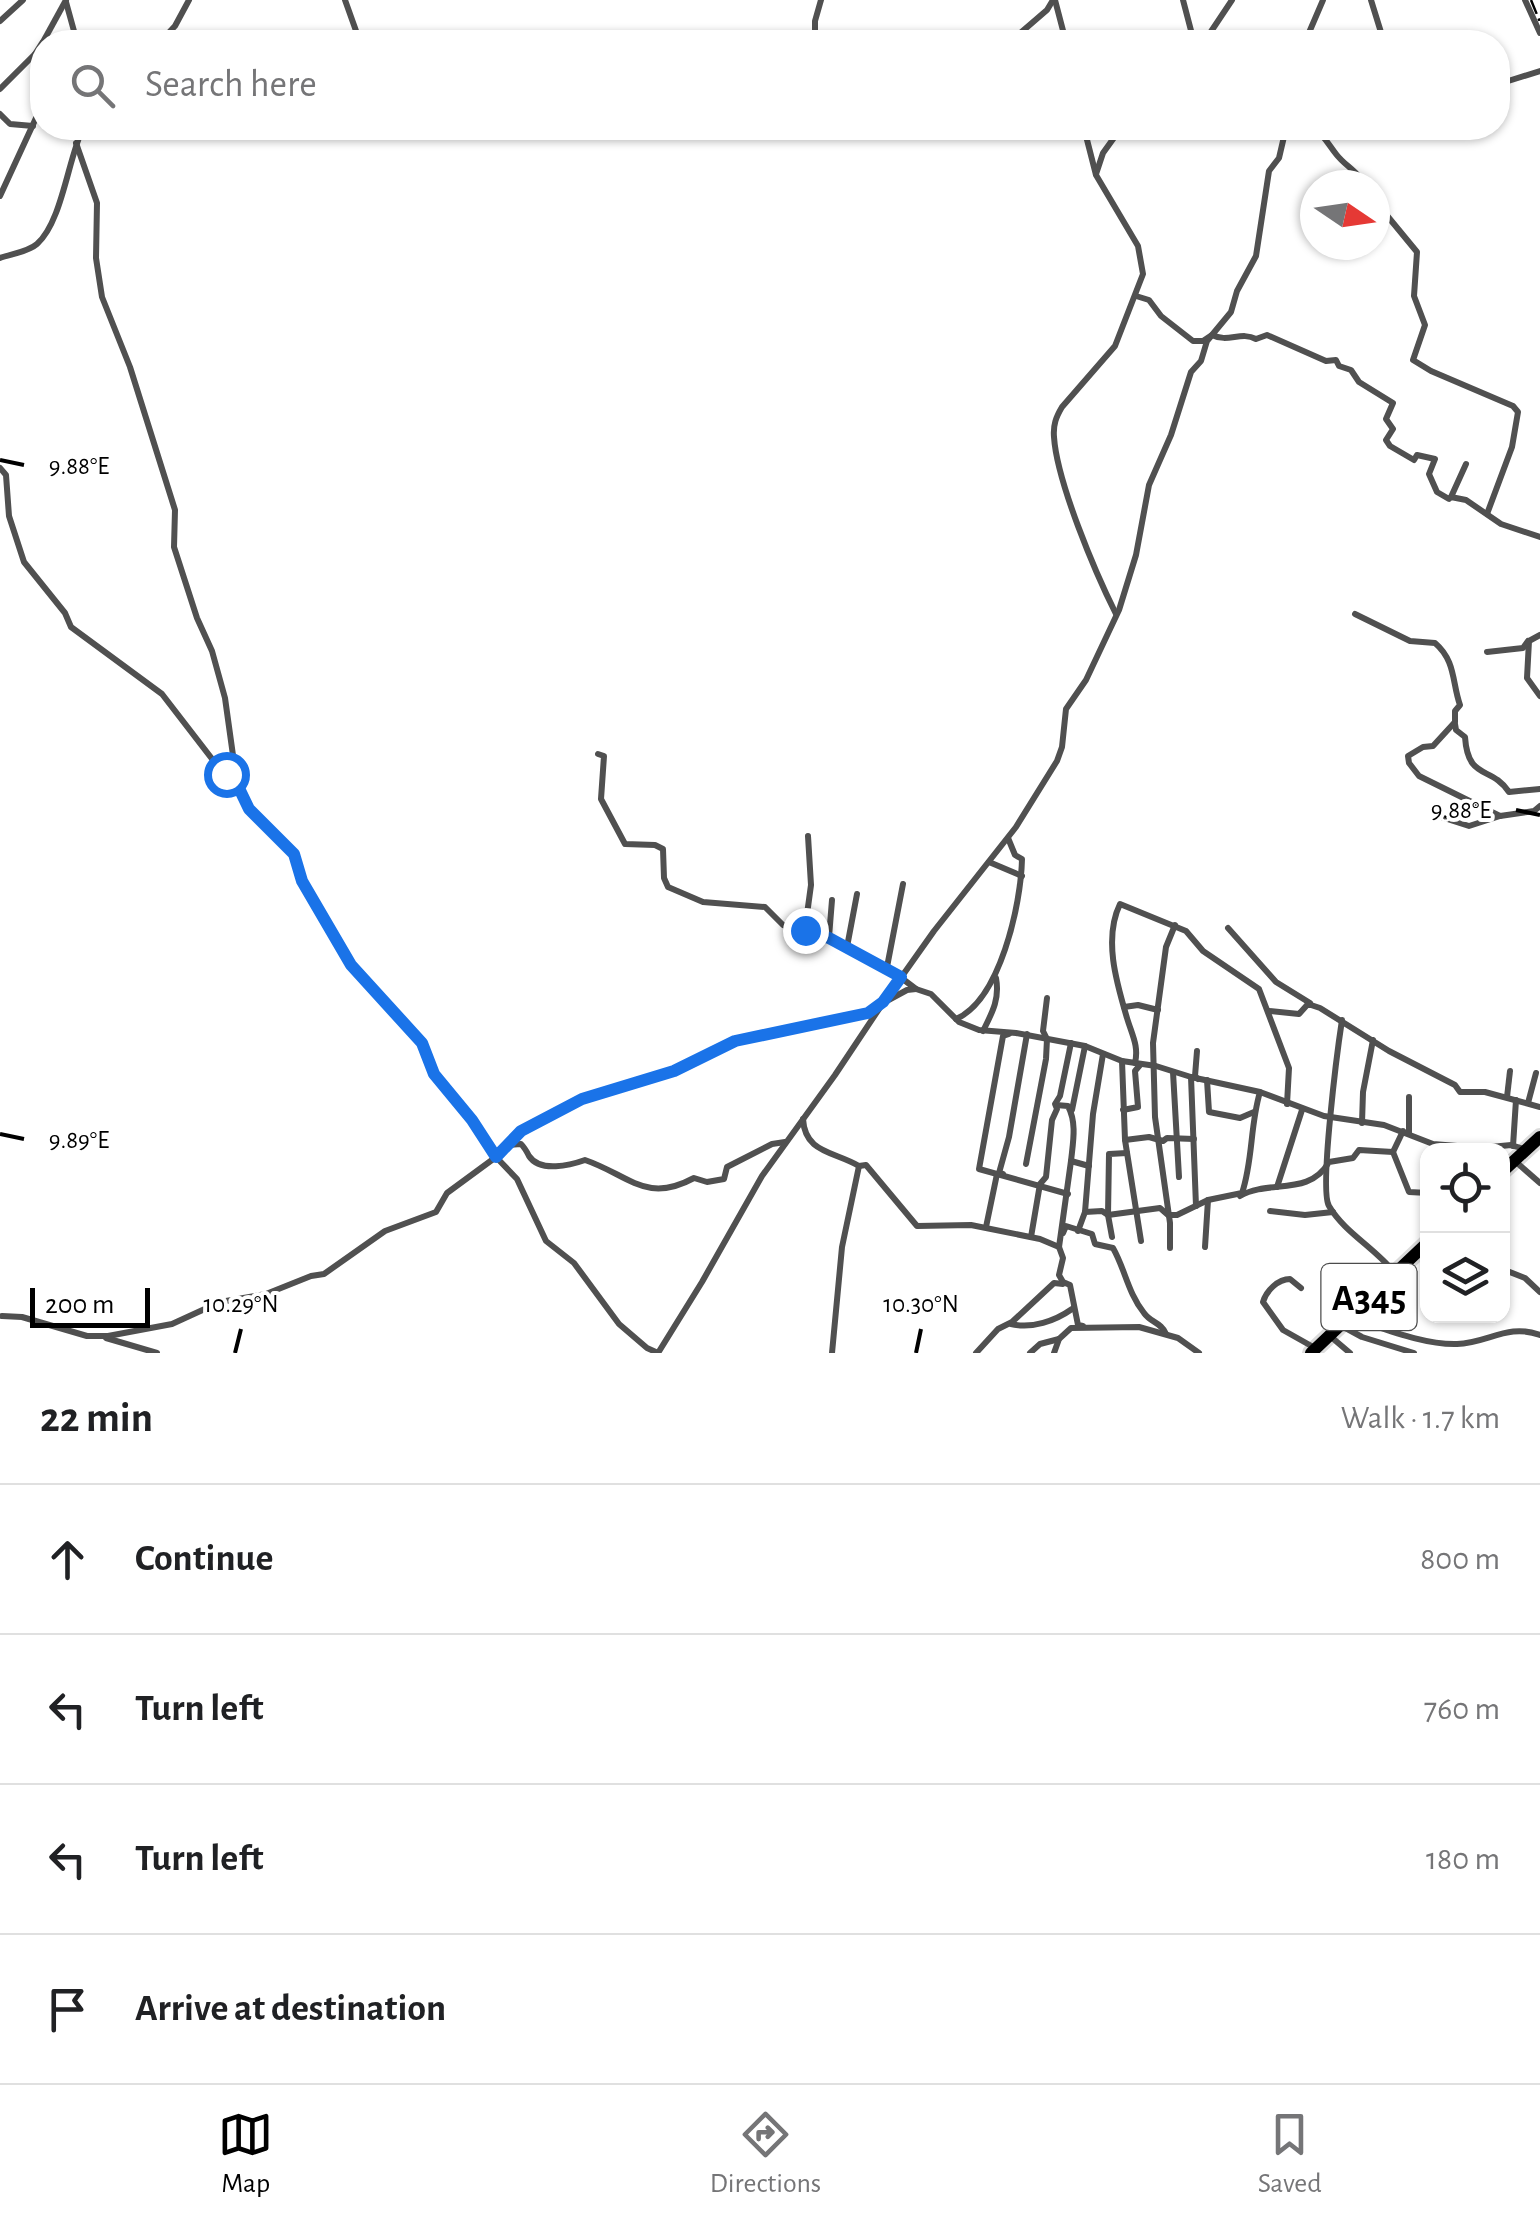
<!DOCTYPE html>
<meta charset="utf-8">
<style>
body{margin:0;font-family:"Alegreya Sans",sans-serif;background:#f2f2f2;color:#202124}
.controls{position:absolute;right:30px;bottom:30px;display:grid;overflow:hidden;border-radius:20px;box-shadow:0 2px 8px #0004}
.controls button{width:90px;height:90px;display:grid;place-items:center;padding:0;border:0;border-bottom:2px solid #e0e0e0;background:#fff;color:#202124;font:50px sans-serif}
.compass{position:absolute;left:1300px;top:170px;width:90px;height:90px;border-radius:50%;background:#fff;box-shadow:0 2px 8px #0004;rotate:103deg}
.scale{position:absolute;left:30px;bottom:25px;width:120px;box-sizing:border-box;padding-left:10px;border:5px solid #000;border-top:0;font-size:28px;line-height:35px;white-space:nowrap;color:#000;-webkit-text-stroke:8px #fff;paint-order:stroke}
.stop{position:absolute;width:30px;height:30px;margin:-22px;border:8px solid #1a73e8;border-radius:50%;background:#fff}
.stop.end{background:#1a73e8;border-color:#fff;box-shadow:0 2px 10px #0008}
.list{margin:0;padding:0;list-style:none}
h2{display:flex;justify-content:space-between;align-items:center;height:130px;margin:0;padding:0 40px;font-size:42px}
h2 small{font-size:32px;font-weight:400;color:#757577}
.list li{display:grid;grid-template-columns:65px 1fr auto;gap:30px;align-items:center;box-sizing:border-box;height:150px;padding:0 40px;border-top:2px solid #e0e0e0}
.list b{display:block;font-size:38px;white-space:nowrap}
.list em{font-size:32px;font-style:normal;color:#757577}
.icon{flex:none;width:55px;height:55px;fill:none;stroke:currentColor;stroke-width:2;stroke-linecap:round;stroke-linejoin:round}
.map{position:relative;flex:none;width:1540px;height:1353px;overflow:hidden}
.search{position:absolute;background:#fff;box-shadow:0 2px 8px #0004;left:30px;right:30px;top:30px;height:110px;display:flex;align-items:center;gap:25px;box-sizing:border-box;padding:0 35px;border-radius:40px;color:#757577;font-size:38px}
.sheet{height:730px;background:#fff}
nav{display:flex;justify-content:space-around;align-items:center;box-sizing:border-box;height:140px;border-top:2px solid #e0e0e0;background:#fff;font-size:28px;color:#757577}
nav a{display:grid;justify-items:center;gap:5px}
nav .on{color:#000}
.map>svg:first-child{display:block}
</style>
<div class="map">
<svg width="1540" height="1353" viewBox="0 0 1540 1353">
<rect width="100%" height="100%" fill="#fff"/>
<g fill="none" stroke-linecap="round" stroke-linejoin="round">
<g stroke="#dbdbdb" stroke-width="18">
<g id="highway">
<polyline points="1502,1172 1540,1137"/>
<polyline points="1311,1353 1428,1242"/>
</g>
</g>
<g stroke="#505050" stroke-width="6">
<polyline points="345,0 360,42"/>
<polyline points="1055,0 1066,42"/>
<polyline points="1183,0 1194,42"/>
<polyline points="1371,0 1384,42"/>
<polyline points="1525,0 1540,33"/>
<polyline points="66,2 77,42"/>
<polyline points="0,21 23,0"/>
<polyline points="43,42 66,0"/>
<polyline points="160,42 175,26 189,0"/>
<polyline points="815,42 815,21 821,0"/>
<polyline points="1010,42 1047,10 1053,0"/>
<polyline points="1204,42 1232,0"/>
<polyline points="1305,42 1323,0"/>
<polyline points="42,43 35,54 42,81"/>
<polyline points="1498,74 1505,82 1540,71"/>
<polyline points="0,89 35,54"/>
<polyline points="0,114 10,124 33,126"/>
<path d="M1084,128l12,47 42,71 5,28 -28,72 -53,61c-6,10 -9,18 -8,30 3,45 41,135 62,177"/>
<path d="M1315,128c9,8 14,17 21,26 9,12 22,17 28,31"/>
<polyline points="76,143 97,203 96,258 102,297 130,367 175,510 174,547 197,618 212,651 225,698 237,784 244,801 294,855 302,881 351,965 422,1043 434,1074 473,1120 496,1157 517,1179 546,1241 574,1263 619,1324 647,1348 658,1353"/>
<polyline points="1096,174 1103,153 1121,128"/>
<polyline points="0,196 42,105"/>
<polyline points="1375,201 1417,252 1414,296 1425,325 1413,360 1431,371 1513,406 1518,412 1512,447 1487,514"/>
<path d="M0,258c11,-4 28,-6 37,-14 25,-22 31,-85 46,-116"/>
<path d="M1136,296l13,4 12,16 32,25h10l9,-6c16,8 29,-4 44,4l11,-4 59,26 10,-1 3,6 12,4 8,12 34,21 -7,16 7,10 -7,11 4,6 24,14 3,-5 18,4 -6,15 8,18 12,7 2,-2 15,3 35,24 39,13"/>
<polyline points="0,468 6,475 9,516 24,562 65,613 71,627 162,694 216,764 236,783"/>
<polyline points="1451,497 1466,464"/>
<path d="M1355,614l55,27 25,2c21,18 17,40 25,62l-5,6v11l-22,24 -10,1 -15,9 1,7 10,13 81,40 34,-5 6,-5"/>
<polyline points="1540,635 1529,641 1527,678 1540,696"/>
<polyline points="1487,652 1523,648 1528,641"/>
<path d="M1455,724l1,6 9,7c3,44 26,28 44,55l31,-3"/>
<polyline points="598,754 604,756 601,799 625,844 655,845 663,849 664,878 668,887 703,902 765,907 783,925 829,937 887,967 916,989 931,994 959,1022 979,1030 1016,1033 1085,1046 1122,1061 1156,1066 1191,1077 1260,1092 1324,1116 1384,1125 1433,1144 1481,1148 1511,1145 1524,1149"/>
<polyline points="1441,817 1469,826 1500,816"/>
<polyline points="989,862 1022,876"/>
<polyline points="1228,928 1276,982 1310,1003"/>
<polyline points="805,929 811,885 808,836"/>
<polyline points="829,937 832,900"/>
<polyline points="847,947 857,894"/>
<polyline points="887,967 903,884"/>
<polyline points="1124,1007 1138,1005 1158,1010"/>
<polyline points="1269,1011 1299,1014 1308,1004 1320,1008 1389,1051 1455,1085 1460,1092 1485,1092 1540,1107"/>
<path d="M956,1019c44,-19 65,-114 66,-160l-7,-4 -7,-17"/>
<path d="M1342,1020c-4,26 -23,170 -13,186 15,26 46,42 65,66"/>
<path d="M983,1031c9,-18 17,-32 13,-53"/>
<polyline points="1009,1034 1003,1036 979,1169 1068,1194"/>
<polyline points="1197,1051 1195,1076 1198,1079"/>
<polyline points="1122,1061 1125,1140 1141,1241"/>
<path d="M1135,1063c4,-17 -3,-28 -8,-45 -10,-34 -24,-79 -7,-114l66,27 17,20 56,38 30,79 -2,36"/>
<polyline points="1173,1072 1179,1177"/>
<polyline points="1191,1077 1196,1206"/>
<polyline points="1207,1080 1209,1112 1240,1118 1254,1112"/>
<polyline points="1409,1097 1409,1133"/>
<polyline points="1507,1097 1510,1071"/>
<polyline points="1528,1103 1536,1073"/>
<path d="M1056,1105l12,1c9,17 5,36 3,55"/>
<polyline points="1072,1110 1085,1046"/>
<polyline points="1123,1110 1138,1107 1135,1071 1140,1065"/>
<path d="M803,1119c2,34 30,32 56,47l7,-1 51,61 54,-1 69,14 19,8"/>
<polyline points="1362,1123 1363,1092 1373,1040"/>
<polyline points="1125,1140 1149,1137 1163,1141 1167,1138 1194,1139"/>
<path d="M507,1145l14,-1c4,4 6,8 8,12 11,17 42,9 56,4 44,15 61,44 109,18l13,4 17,-3 3,-12 45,-23 13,-2"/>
<polyline points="1513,1146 1516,1100"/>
<polyline points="1393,1152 1409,1192 1428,1193"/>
<polyline points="1515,1161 1540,1183"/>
<polyline points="1026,1164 1046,1059 1047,1039 1043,1031 1047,998"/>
<polyline points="1003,1174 999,1173 1009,1137 1027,1034"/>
<polyline points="1277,1187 1302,1110"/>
<path d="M1240,1196c29,-17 69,1 89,-34l24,-4 6,-8 34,2 10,-21"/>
<polyline points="1270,1211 1305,1215 1333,1212"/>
<polyline points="1085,1212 1093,1114 1103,1054"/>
<polyline points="986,1227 997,1174"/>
<path d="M1078,1231l7,-19 17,-1 6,4 52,-7 8,7h9l31,-15 34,-7c11,-32 8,-68 18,-101"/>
<path d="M1063,1233l3,-7 26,8 3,10 18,4c12,21 15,45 31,65 7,10 17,9 22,21"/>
<polyline points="1031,1237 1040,1184 1046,1177 1052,1120 1057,1109 1055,1104 1060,1096 1071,1043"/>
<polyline points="1112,1237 1108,1215 1109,1154 1127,1153"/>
<polyline points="1205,1247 1208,1200"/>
<polyline points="1170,1248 1170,1223 1155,1117 1153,1043 1166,947 1175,925"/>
<polyline points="1502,1269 1525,1278 1540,1292"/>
<path d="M1301,1288l-11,-9c-12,0 -24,12 -27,23l20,28 32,18"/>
<polyline points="2,1316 22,1317 87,1336 108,1336 172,1324 220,1302 266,1294 311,1276 324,1274 385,1231 436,1212 447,1193 496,1157 513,1137 581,1099 673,1071 735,1041 824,1020 850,1018 867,1013 883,1003 934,931 1016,827 1057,761 1062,747 1066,709 1086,680 1119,610 1136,555 1149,485 1171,435 1191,372 1201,361 1207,341 1231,312 1237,291 1256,256 1269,171 1279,158 1286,128"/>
<path d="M1348,1317c33,10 74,28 109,27 31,-1 51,-21 83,-9"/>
<path d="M1011,1324c21,5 44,-3 61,-15"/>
<polyline points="1340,1325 1362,1337 1414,1353"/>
<polyline points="1083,1326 1078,1325 1070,1285 1063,1282 1059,1275 1063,1258 1059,1247 1071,1161 1089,1166"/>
<polyline points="1330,1336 1350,1353"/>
<polyline points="106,1338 157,1353"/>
<polyline points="658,1353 702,1282 762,1176 835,1075 883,1003 907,990 916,989"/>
<polyline points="832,1353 842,1247 859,1166"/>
<polyline points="976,1353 998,1329 1012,1322 1054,1283 1063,1284"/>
<polyline points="1030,1353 1040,1344 1059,1339"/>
<polyline points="1054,1353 1059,1339 1071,1328 1139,1327 1178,1338 1199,1353"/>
</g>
<use href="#highway" stroke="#000" stroke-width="12"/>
<polyline stroke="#000" stroke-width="2.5" stroke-dasharray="15 5 2.5 5" stroke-linecap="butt" points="1531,0 1540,22"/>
</g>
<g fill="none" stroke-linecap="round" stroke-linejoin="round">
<polyline stroke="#1a73e8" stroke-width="12" points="226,774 237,784 249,809 294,854 302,881 351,965 422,1043 434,1074 472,1120 496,1157 521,1131 582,1099 674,1071 735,1041 868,1013 883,1002 901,977 829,938 805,930"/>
</g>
<path fill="none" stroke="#000" stroke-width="4" d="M0,460l24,5M1516,810l24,5M0,1134l24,5M235,1353l6,-24M916,1353l5,-24"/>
<g text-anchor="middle" stroke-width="8" stroke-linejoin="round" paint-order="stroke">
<rect fill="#fff" stroke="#4c4c4c" stroke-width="2.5" x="1321.5" y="1264" width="95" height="66" rx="8"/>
<g font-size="38" font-weight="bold" fill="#000">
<text x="1369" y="1310">A345</text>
</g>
</g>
<g font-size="25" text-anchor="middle" fill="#000" stroke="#fff" stroke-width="8" stroke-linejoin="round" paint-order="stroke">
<text x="79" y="474">9.88°E</text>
<text x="1461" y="818">9.88°E</text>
<text x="79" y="1148">9.89°E</text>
<text x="241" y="1312">10.29°N</text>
<text x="921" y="1312">10.30°N</text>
</g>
</svg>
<div class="controls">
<button><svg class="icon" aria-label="locate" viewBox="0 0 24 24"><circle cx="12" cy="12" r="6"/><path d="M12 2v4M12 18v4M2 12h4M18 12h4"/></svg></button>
<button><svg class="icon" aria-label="layers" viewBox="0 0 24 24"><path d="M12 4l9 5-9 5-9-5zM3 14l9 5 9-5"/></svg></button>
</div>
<svg class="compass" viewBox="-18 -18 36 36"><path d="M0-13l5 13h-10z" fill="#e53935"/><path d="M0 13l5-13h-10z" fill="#757577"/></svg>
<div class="scale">200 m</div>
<div class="stop" style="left:226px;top:774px"></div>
<div class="stop end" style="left:805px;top:930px"></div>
<div class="search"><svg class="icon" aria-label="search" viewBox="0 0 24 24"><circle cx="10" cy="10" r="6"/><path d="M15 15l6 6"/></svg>Search here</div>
</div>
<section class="sheet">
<h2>22 min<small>Walk · 1.7 km</small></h2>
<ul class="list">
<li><svg class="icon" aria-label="ahead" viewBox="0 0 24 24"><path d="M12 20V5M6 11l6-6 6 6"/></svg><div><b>Continue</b></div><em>800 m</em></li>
<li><svg class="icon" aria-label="left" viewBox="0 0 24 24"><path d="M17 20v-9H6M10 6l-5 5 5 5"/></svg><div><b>Turn left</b></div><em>760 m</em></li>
<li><svg class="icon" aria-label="left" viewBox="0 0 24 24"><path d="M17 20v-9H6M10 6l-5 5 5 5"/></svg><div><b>Turn left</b></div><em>180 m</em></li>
<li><svg class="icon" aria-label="arrive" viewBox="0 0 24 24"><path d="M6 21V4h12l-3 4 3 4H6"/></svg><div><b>Arrive at destination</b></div></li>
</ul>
</section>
<nav>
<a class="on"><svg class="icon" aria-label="map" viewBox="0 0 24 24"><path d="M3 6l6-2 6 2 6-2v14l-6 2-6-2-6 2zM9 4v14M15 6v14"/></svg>Map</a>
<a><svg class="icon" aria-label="directions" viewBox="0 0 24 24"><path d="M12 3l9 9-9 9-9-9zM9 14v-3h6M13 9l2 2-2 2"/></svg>Directions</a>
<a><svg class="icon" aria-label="saved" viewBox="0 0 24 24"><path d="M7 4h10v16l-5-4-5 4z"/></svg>Saved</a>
</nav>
